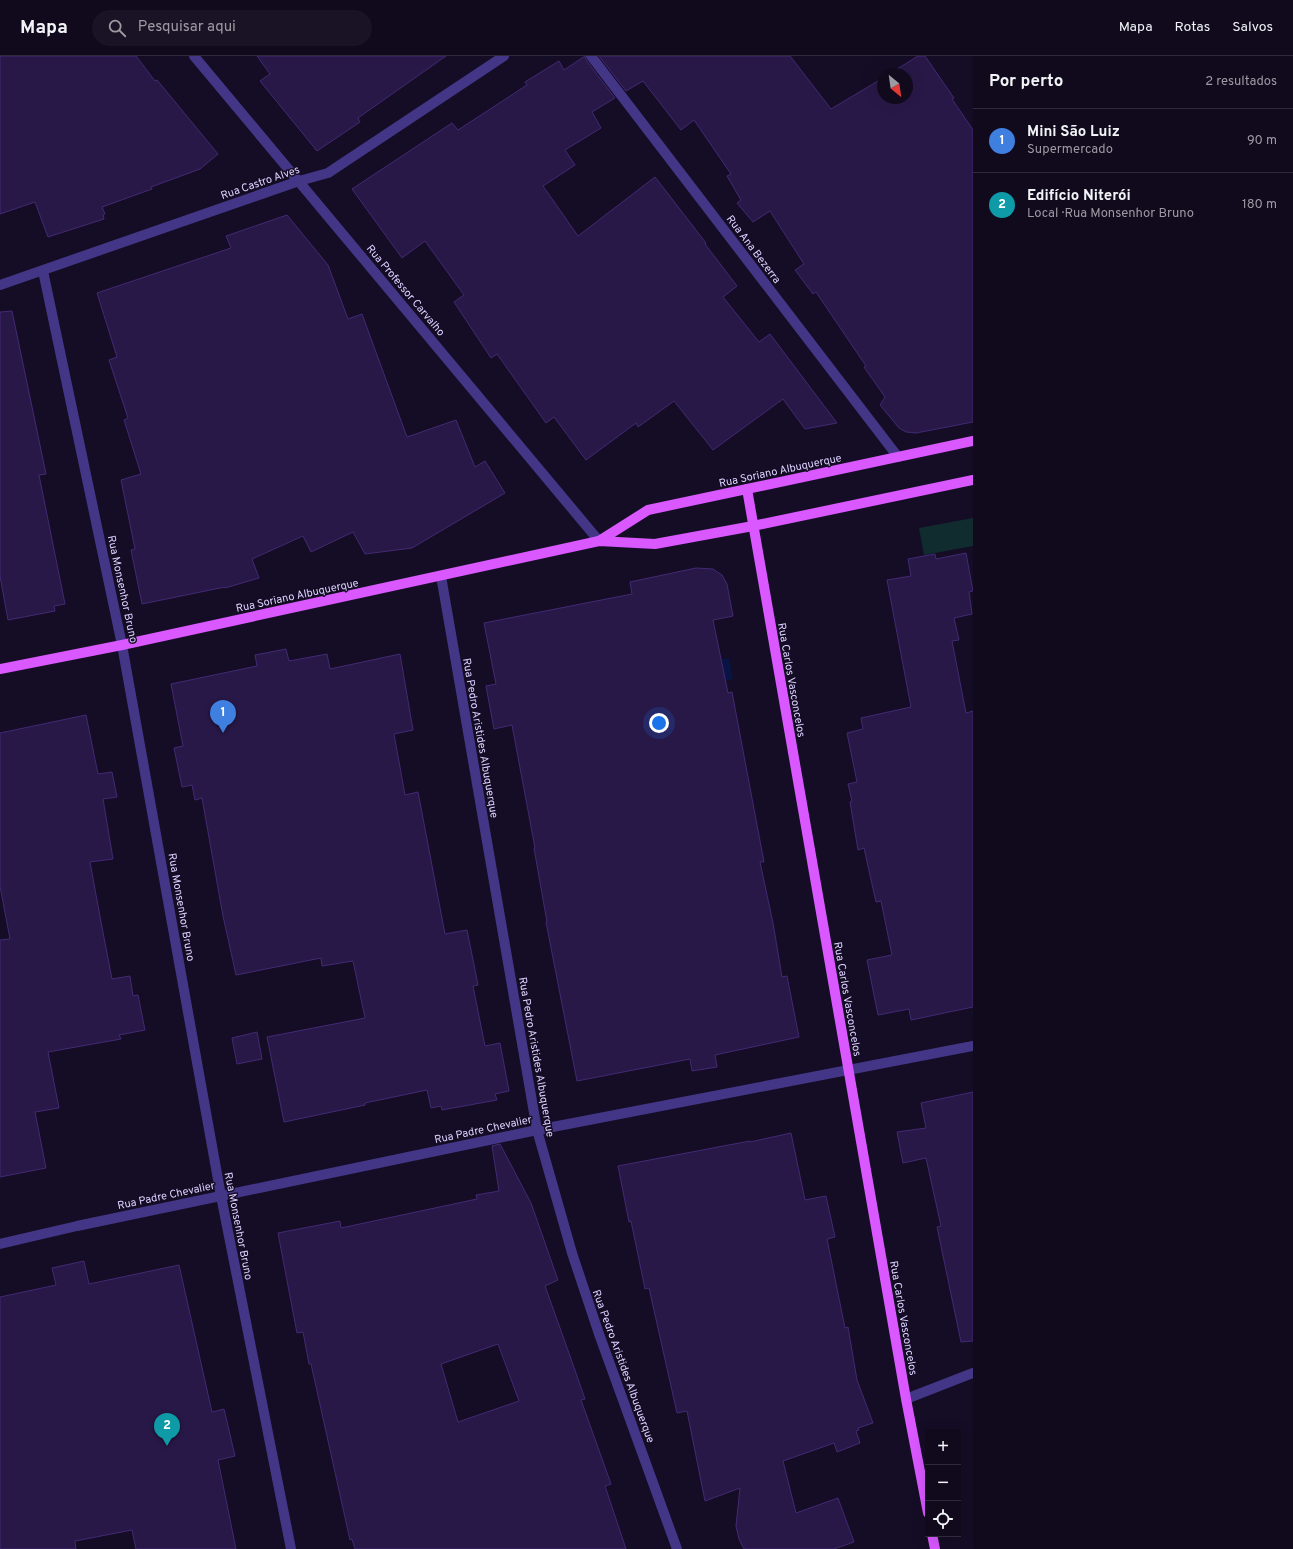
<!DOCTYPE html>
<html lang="pt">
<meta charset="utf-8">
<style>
body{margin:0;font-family:Overpass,sans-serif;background:#191325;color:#f1f3f6}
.controls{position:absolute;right:12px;bottom:12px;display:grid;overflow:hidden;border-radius:0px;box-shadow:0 4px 16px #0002}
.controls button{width:36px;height:36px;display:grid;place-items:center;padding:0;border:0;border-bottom:1px solid #302b3b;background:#100a1c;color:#f1f3f6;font:20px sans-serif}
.compass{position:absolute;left:877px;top:12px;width:36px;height:36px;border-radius:50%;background:#100a1c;box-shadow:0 4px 16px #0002;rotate:151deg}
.you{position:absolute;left:659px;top:667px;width:14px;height:14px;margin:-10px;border:3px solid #fff;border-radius:50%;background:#1a73e8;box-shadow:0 0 0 6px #1a73e833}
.badge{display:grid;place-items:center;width:26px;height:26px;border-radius:50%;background:#00befc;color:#fff;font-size:13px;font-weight:700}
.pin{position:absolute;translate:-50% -33px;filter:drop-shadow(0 1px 2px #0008)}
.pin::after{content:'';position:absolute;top:21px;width:14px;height:12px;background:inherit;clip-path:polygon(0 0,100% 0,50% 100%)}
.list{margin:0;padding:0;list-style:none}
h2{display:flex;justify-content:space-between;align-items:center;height:52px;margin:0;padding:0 16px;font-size:17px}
h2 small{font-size:13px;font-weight:400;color:#9c9aa3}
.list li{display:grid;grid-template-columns:26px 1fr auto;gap:12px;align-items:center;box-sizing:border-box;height:64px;padding:0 16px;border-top:1px solid #302b3b}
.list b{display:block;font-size:15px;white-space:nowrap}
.list p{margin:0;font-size:13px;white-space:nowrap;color:#9c9aa3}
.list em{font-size:13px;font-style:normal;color:#9c9aa3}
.icon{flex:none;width:22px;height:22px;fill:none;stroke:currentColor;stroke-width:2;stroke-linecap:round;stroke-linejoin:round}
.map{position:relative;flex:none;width:973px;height:1493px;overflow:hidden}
header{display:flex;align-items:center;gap:24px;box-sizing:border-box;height:56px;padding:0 20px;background:#100a1c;border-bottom:1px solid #302b3b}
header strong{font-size:19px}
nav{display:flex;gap:22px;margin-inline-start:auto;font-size:14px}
.search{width:280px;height:36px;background:#191325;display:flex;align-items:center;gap:10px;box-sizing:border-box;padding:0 14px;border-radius:22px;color:#9c9aa3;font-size:15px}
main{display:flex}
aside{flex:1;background:#100a1c}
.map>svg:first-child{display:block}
</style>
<header>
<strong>Mapa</strong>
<div class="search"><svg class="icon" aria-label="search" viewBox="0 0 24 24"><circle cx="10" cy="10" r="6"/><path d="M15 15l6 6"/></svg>Pesquisar aqui</div>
<nav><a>Mapa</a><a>Rotas</a><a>Salvos</a></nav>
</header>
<main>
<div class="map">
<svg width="973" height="1493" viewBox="0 0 973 1493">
<rect width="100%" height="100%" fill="#150d25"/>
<polygon fill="#102c2f" points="973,462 973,490 924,499 919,472"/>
<polygon fill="#071444" points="729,602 733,623 698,630 694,609"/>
<g fill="#281847" stroke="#432974" fill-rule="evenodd">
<polygon points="0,0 136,0 155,25 157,24 218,98 200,113 151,131 152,133 102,151 105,158 103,159 104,163 48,181 35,146 0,158"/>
<polygon points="257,0 446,0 358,62 360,66 317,95 260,25 270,18"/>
<polygon points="585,0 586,4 615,42 592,56 601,72 565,94 575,109 543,130 578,180 655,121 706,187 705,188 737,230 723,241 759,286 770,278 837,367 805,373 783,343 713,394 674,345 638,371 636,367 586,404 554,361 546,367 497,298 491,302 454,246 464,239 425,185 402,202 352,133 452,67 458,74 527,29 525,26 559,5 564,14"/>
<polygon points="599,0 790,0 831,53 883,22 883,42 907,42 907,18 889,18 918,0 925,0 954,42 952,43 973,74 973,366 916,377 906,376 899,372 880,349 885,341 864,311 866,310 816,236 813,238 795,214 804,208 770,155 753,166 737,147 741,144 727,120 731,118 694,64 681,74 643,25 626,35"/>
<polygon points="287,159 328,209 348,263 362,258 407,381 456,364 475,411 485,405 505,437 412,492 365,498 353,476 311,496 303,480 252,503 259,522 225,532 225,531 142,548 131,494 135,493 121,424 141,418 124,364 128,362 109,304 117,301 97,237 231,192 226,180"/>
<polygon points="12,255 46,418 39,419 65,548 54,550 55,555 8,564 0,520 0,256"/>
<polygon points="966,497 973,535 969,536 972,558 954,562 959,584 952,585 966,657 973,655 973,951 911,964 909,953 878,959 867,904 892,899 881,845 876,846 864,792 858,794 850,746 852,745 848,728 857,726 847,677 863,673 861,662 911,651 887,524 911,520 908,503 935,498 936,503"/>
<polygon points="696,512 713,513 722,519 727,528 733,560 713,564 728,637 732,636 764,806 760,806 773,867 782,921 787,920 799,981 715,999 717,1011 692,1015 690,1003 577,1025 546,866 547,866 534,792 535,792 512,669 494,673 486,630 496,628 484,567 632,538 630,526"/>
<polygon points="286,593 289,605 327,598 330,613 400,598 413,674 394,678 405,739 418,736 445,878 467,874 478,929 473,930 485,990 500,987 509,1035 495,1038 497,1044 442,1054 441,1050 431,1052 427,1034 365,1047 365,1049 284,1066 267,981 365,962 353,905 322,910 321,902 236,919 223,860 202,742 195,744 192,729 182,731 174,692 183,690 171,628 257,610 255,599"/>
<polygon points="86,659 98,718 112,716 117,741 103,743 113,803 90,806 101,866 112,923 130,920 133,940 138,939 145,974 119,979 121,983 48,996 59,1052 35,1056 46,1112 0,1121 0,884 10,883 0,830 0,677"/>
<polygon points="257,976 262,1003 237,1008 232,982"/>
<polygon points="973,1036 973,1285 961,1286 937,1171 941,1170 926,1102 903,1107 897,1076 926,1072 921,1047"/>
<polygon points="791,1077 805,1144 826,1140 835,1181 827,1183 845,1272 848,1271 857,1324 873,1367 858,1372 859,1374 856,1375 860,1387 837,1396 834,1387 783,1405 796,1457 838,1442 854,1486 834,1493 744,1493 739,1483 736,1470 740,1432 705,1445 687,1355 677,1357 649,1232 645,1233 631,1165 629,1166 618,1110 718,1091 750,1085 750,1086"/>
<path d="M500,1088l31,59 27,77 -13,6 25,70 15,43 -4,1 30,84 -6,2 21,63h-271l-3,-10 -2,1 -39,-176h-2l-6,-32 -6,1 -19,-100 62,-12 1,7 136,-29 -1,-4 23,-4 -7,-45zM498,1288l21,57 -61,21 -17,-58z"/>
<polygon points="84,1205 89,1228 179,1209 212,1356 224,1353 235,1400 218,1404 236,1493 136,1493 132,1474 75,1485 76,1493 0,1493 0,1241 56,1229 52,1212"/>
</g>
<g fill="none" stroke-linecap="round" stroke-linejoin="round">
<g stroke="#443687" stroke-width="10">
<polyline points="194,0 599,485"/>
<polyline points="591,0 898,401"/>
<polyline points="43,215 122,589 221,1140 291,1493"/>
<polyline points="0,229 299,125 328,117 504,0"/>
<polyline points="441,520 537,1074 572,1197 599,1278 677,1493"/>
<polyline points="0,1188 77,1170 537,1074 973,990"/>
<polyline points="906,1343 973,1317"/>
</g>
<g stroke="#d958ff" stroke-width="10">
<polyline points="747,433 906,1343 928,1457"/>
<polyline points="599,485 648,454 973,385"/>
<polyline points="0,613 122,589 599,485 655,488 753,470 973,424"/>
<polyline points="932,1478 935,1493"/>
</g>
</g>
<g text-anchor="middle" stroke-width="3" stroke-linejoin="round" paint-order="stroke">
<g font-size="11" fill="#ddd1ff" stroke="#150d25">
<text transform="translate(260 126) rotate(-19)" y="4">Rua Castro Alves</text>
<text transform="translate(754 193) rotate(53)" y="4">Rua Ana Bezerra</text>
<text transform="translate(406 234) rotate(50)" y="4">Rua Professor Carvalho</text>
<text transform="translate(780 414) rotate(-12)" y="4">Rua Soriano Albuquerque</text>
<text transform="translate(123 533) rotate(78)" y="4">Rua Monsenhor Bruno</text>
<text transform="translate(297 539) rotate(-12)" y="4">Rua Soriano Albuquerque</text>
<text transform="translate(792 624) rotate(80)" y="4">Rua Carlos Vasconcelos</text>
<text transform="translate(481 682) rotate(80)" y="4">Rua Pedro Aristides Albuquerque</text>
<text transform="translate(182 851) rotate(80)" y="4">Rua Monsenhor Bruno</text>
<text transform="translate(848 943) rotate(80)" y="4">Rua Carlos Vasconcelos</text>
<text transform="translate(537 1001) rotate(80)" y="4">Rua Pedro Aristides Albuquerque</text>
<text transform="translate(483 1073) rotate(-12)" y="4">Rua Padre Chevalier</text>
<text transform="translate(166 1139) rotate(-12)" y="4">Rua Padre Chevalier</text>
<text transform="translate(239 1170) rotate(79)" y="4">Rua Monsenhor Bruno</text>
<text transform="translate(904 1262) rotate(80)" y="4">Rua Carlos Vasconcelos</text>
<text transform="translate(624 1310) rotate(70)" y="4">Rua Pedro Aristides Albuquerque</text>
</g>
</g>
</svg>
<div class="controls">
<button>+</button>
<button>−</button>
<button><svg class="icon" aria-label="locate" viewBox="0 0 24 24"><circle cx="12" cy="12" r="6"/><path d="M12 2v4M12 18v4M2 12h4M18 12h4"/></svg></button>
</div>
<svg class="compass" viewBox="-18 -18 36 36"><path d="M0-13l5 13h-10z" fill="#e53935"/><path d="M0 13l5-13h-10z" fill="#9c9aa3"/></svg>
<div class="you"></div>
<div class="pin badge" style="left:223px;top:677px;background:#3f7fe0">1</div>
<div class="pin badge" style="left:167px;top:1390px;background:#0f9aa8">2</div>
</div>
<aside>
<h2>Por perto<small>2 resultados</small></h2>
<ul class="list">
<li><span class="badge" style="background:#3f7fe0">1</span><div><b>Mini São Luiz</b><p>Supermercado</p></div><em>90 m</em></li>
<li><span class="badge" style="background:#0f9aa8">2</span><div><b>Edifício Niterói</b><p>Local · Rua Monsenhor Bruno</p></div><em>180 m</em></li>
</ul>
</aside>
</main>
